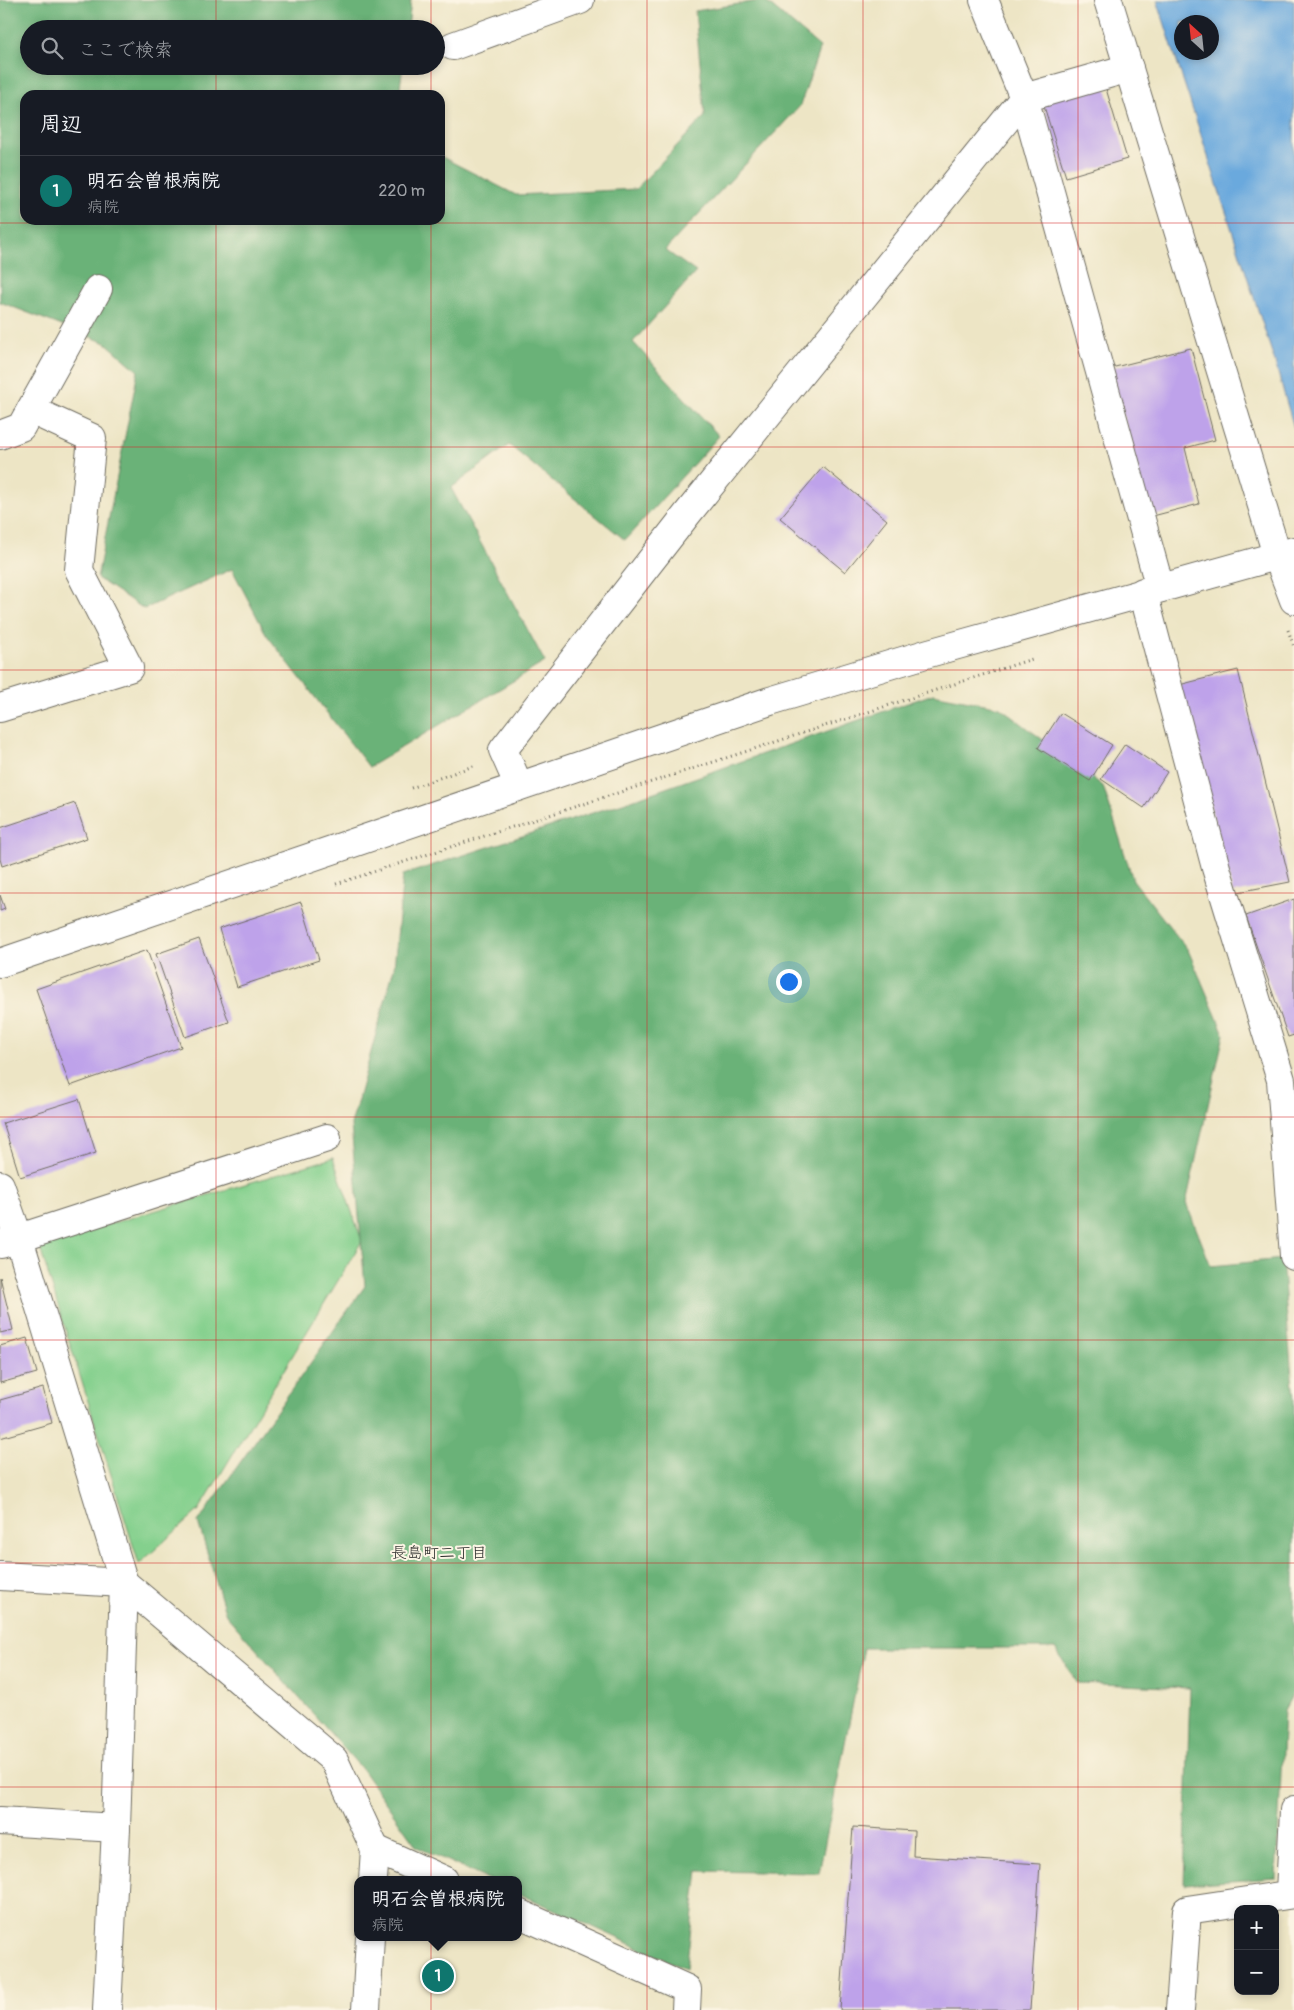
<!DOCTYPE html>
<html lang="ja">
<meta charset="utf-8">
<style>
body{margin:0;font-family:Pangolin,"Klee One",sans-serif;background:#242831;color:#f1f3f6}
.controls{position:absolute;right:15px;bottom:15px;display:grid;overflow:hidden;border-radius:10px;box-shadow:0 2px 8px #0003}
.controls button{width:45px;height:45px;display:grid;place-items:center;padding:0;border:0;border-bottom:1px solid #363941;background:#171b24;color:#f1f3f6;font:25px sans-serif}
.compass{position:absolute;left:1174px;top:15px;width:45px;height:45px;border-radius:50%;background:#171b24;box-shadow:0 2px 8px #0003;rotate:333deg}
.you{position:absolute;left:788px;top:981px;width:18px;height:18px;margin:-12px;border:4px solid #fff;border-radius:50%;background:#1a73e8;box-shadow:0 0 0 8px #1a73e833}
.badge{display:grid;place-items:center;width:32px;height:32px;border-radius:50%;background:#0f766e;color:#fff;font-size:16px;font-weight:700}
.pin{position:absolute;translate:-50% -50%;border:2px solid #fff;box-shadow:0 1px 5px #0006}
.popup{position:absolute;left:354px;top:1876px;width:168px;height:65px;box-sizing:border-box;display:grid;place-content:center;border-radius:10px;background:#171b24;filter:drop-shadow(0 1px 4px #0005);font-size:16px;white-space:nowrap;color:#9ea1a6}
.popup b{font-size:19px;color:#f1f3f6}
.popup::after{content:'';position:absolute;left:50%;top:100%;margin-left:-10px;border:10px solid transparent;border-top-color:#171b24}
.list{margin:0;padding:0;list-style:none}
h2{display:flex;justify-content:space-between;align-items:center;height:65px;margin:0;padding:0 20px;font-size:21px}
h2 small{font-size:16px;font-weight:400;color:#9ea1a6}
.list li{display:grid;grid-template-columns:32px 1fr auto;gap:15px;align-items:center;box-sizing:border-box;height:70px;padding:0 20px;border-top:1px solid #363941}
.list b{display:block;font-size:19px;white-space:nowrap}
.list p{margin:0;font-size:16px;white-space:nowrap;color:#9ea1a6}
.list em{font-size:16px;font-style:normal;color:#9ea1a6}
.icon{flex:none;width:28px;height:28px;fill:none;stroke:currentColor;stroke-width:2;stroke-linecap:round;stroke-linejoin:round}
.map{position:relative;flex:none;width:1294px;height:2010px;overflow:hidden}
.search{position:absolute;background:#171b24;box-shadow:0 2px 8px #0003;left:20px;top:20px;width:425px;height:55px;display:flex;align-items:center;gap:12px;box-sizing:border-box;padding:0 18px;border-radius:28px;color:#9ea1a6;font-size:19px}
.panel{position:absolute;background:#171b24;box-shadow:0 2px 8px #0003;left:20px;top:90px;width:425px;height:135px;border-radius:15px}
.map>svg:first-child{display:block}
</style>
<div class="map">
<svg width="1294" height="2010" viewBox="0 0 1294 2010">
<rect width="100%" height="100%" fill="#fcf5e5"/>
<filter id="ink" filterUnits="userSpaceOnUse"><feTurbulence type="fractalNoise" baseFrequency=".02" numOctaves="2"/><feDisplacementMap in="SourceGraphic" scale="10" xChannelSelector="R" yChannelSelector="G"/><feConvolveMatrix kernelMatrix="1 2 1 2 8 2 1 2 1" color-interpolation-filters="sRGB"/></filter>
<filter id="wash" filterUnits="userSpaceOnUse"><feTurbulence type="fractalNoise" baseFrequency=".0096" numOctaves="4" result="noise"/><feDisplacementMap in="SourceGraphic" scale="20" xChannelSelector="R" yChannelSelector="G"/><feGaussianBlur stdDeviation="1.12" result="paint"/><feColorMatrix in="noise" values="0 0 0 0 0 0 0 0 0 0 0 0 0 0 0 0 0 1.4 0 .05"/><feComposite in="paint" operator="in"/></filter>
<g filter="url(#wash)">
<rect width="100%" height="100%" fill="#ede5c5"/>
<polygon fill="#84d08d" stroke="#587e5c" points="333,1158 362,1241 199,1510 139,1564 39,1245"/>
<g fill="#6bb278" stroke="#4b6e52">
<polygon points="0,0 411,0 408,29 29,29 29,66 403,66 400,87 403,95 25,95 25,220 440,220 440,156 516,195 636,189 705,116 695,11 764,0 820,47 800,106 665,250 696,272 633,342 719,436 625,540 509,445 451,488 545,662 369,767 266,634 232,569 144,609 97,578 138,371 106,343 0,302"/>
<polygon points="933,694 1000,707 1103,786 1133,880 1188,950 1224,1034 1186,1203 1211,1266 1282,1259 1294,1401 1294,1692 1284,1710 1276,1878 1184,1884 1190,1688 1077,1683 1055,1648 864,1648 819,1873 698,1871 686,1969 518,1893 518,1880 489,1880 417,1847 361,1768 226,1615 198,1522 365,1286 351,1125 394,968 403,875 626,802"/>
</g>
<path fill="#6ba9dd" stroke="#4b6a84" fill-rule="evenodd" d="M1157,0h137v428l-20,-69zM1182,22h30v30h-30z"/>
<g id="blocks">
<g fill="#bea2ea">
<polygon points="1104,82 1127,159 1066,177 1042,100"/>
<polygon points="1191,348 1215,440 1185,448 1199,504 1149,517 1111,368"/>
<polygon points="823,467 887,520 845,572 780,518"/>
<polygon points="1238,670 1290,882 1233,893 1179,685"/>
<polygon points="1061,713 1112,745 1090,781 1038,748"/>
<polygon points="1125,744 1167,772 1144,808 1101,779"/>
<polygon points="75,803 87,838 2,866 0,859 0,828"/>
<polygon points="0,895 5,909 0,911"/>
<polygon points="1294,899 1294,1035 1288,1037 1246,916"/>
<polygon points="301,902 319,960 237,987 219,929"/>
<polygon points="199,939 229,1022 185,1037 156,954"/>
<polygon points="147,950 181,1047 70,1086 36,989"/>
<polygon points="79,1099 96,1153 20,1177 3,1123"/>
<polygon points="0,1277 13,1330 0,1333"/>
<polygon points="27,1338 37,1373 0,1383 0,1346"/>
<polygon points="43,1388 52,1423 0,1438 0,1400"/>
<polygon points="853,1827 914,1831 913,1856 1040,1864 1030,2010 840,2010"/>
</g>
</g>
</g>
<g filter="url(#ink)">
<use href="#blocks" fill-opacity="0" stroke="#6f6c61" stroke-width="1"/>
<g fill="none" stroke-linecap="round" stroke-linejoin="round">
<g stroke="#6f6c61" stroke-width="30">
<g id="street">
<polyline points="984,0 1024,98 1160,588"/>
<polyline points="1108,0 1277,555 1294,600"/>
<polyline points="453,46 580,0"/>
<polyline points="0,435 21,427 98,289"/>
<polyline points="1143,592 1216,868 1281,1080 1294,1256"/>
<polyline points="0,708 129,668 79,570 92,438 31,410"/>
<polyline points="519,786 503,750 688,513 1024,98 1129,68"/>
<polyline points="0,1185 19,1239 124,1583 116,1828 107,2010"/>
<polyline points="1,1244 327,1138"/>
<polyline points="0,1576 124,1583 334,1760 375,1849 373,1880"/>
<polyline points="0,1821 116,1828"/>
<polyline points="375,1849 444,1880"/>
<polyline points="1290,1893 1294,1810"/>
<polyline points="518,1913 687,1989 686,2010"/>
<polyline points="366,2010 370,1937"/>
<polyline points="1180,2010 1187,1910 1294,1894"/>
</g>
</g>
<g stroke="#6f6c61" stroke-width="30">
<polyline id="secondary" points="0,963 770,701 929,653 1294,551"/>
</g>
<g stroke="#6f6c61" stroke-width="3" stroke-dasharray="1 4" stroke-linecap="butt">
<polyline points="1288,630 1294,647"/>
<polyline points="411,788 476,765"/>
<polyline points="336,884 1032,659"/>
</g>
<use href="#street" stroke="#fff" stroke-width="28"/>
<use href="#secondary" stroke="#fff" stroke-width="28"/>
</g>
</g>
<path fill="none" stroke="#d62828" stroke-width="1" stroke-opacity="0.55" d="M216,0v29M431,0v29M647,0v2010M863,0v2010M1078,0v2010M216,66v29M431,66v29M216,220v1790M431,220v1790M0,223h1294M0,447h1294M0,670h1294M0,893h1294M0,1117h1294M0,1340h1294M0,1563h1294M0,1787h1294"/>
<g text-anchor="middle" stroke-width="4" stroke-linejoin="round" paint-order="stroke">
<g font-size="16" fill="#2b2b2b" stroke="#fcf5e5">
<text x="439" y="1558">長島町二丁目</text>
</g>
</g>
</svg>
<div class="controls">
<button>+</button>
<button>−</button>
</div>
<svg class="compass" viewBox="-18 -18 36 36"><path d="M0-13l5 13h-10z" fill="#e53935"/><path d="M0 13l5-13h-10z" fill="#9ea1a6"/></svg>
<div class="you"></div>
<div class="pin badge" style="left:438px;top:1976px">1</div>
<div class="popup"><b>明石会曽根病院</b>病院</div>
<div class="search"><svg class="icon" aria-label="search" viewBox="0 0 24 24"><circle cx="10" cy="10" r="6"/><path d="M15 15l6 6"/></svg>ここで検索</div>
<section class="panel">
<h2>周辺<small></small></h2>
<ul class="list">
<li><span class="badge">1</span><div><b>明石会曽根病院</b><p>病院</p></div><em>220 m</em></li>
</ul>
</section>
</div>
